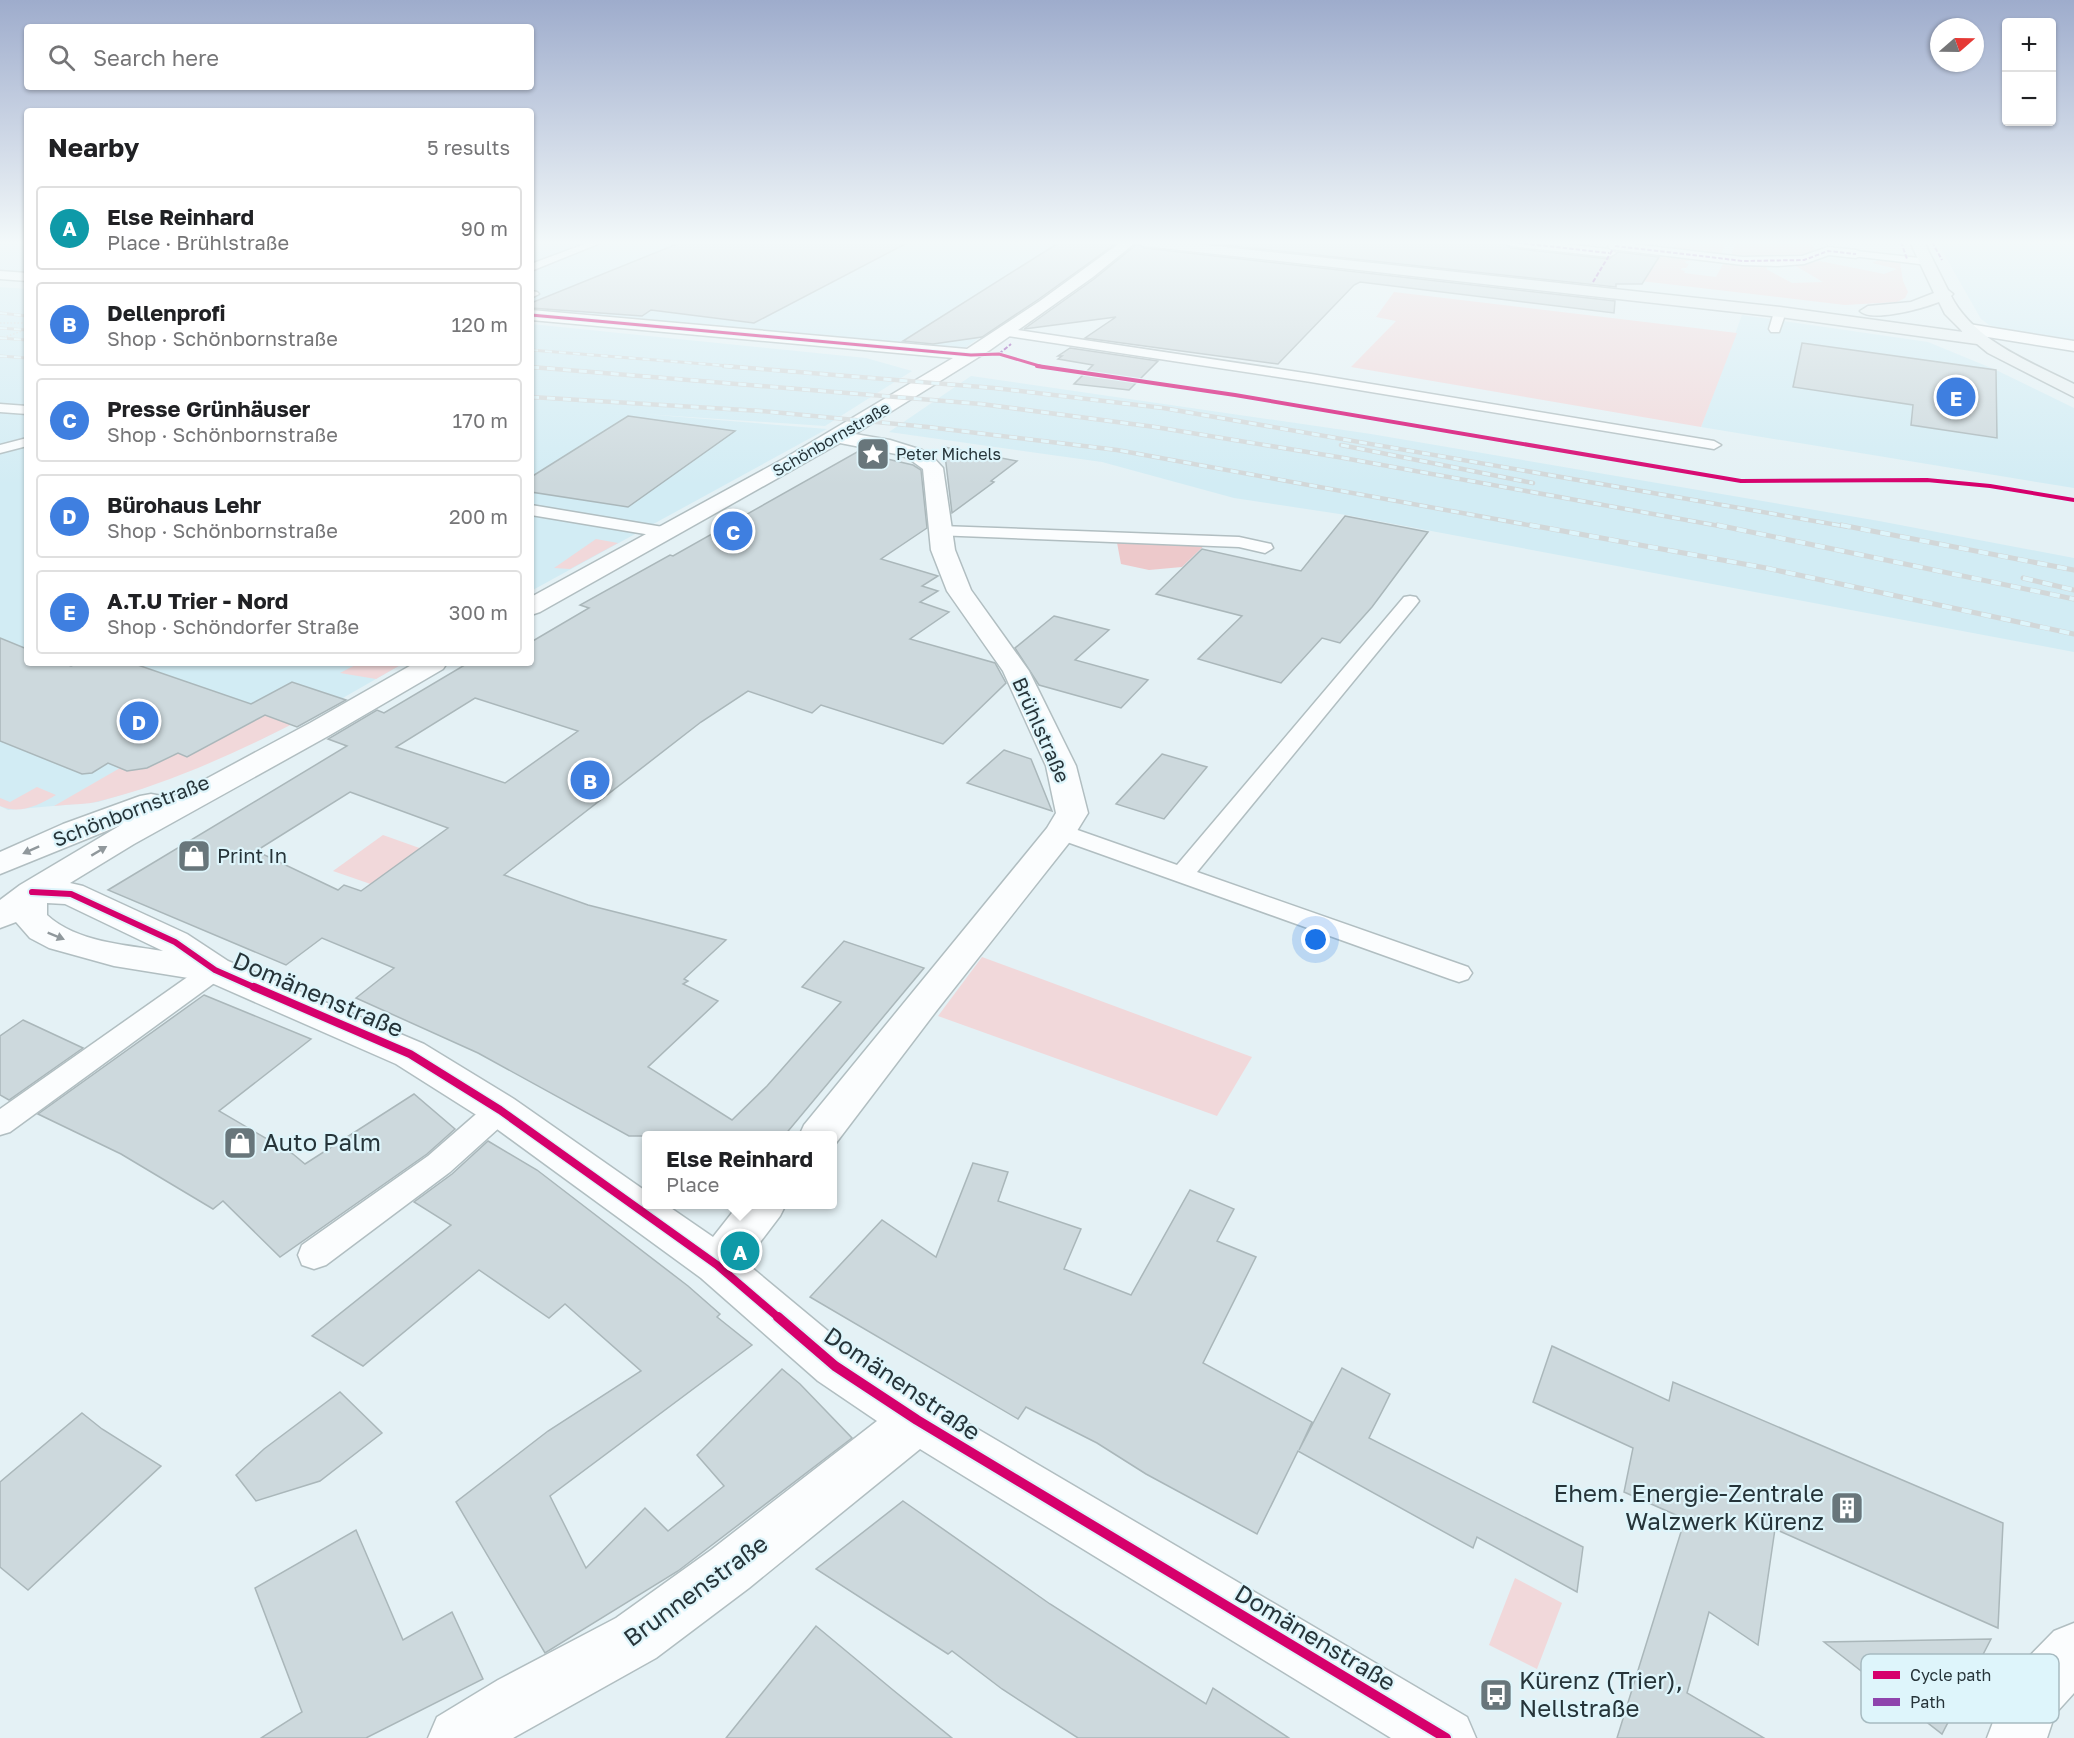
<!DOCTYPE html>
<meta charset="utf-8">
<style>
body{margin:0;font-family:"Golos Text",sans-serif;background:#f6f6f6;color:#202124}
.controls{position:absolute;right:18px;top:18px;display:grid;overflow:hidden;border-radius:6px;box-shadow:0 2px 4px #0004}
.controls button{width:54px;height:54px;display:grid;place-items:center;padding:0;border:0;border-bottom:2px solid #e0e0e0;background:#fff;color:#202124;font:30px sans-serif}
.compass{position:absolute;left:1930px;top:18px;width:54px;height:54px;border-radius:50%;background:#fff;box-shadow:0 2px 4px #0004;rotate:70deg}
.you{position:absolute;left:1316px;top:940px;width:21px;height:21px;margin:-15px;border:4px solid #fff;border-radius:50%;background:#1a73e8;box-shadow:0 0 0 9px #1a73e833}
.badge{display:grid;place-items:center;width:39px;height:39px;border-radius:50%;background:#d93025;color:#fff;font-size:20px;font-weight:700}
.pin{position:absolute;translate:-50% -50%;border:3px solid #fff;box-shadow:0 2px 6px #0006}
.popup{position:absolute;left:642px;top:1131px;width:195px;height:78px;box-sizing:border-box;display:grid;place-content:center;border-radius:6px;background:#fff;filter:drop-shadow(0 2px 4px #0005);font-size:20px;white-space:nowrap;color:#757577}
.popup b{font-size:22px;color:#202124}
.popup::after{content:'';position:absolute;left:50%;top:100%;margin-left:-12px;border:12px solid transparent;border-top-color:#fff}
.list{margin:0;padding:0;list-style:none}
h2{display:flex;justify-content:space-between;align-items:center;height:78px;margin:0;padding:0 24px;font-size:26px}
h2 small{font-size:20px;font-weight:400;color:#757577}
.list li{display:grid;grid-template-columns:39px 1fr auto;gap:18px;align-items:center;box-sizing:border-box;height:84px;margin:0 12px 12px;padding:0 12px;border:2px solid #e0e0e0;border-radius:6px}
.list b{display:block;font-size:22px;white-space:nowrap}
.list p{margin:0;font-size:20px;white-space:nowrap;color:#757577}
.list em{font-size:20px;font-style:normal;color:#757577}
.icon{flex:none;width:33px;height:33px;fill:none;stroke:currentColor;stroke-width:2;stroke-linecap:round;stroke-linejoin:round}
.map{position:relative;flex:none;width:2074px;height:1738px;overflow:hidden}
.search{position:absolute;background:#fff;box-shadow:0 2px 4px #0004;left:24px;top:24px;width:510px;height:66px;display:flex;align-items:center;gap:15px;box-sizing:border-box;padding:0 21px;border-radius:6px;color:#757577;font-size:22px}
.panel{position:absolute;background:#fff;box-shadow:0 2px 4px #0004;left:24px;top:108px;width:510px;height:558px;border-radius:6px}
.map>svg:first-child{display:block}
</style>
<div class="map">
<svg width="2074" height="1738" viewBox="0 0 2074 1738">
<rect width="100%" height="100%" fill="#e4f1f5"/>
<g fill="#d2ecf4">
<polygon points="0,242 27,242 27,273 0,271"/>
<polygon points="531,242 1092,242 1111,245 962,350 531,315"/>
<polygon points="1937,242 2074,242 2074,341 2011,331 1989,325 1981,319"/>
<polygon points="0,287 27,289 27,663 404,663 341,699 262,739 144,788 98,802 8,810 0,806"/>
<polygon points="1742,315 1928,342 1996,370 2074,408 2074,488 1701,427"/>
<polygon points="531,324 866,358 912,371 825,426 644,414 827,429 531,591"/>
<polygon points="971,376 1371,434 1879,521 2074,558 2074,652 1346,515 1234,498 1102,462 889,432"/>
</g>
<g fill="#f1d8da">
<polygon points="1678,242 1727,242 1720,256 1674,250"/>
<path d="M1736,242h75l4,7c-15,16 -65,9 -85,7z"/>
<path d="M1657,254l35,4 -2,3h-4l-1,2 4,1 -3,4h-4l-1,2 4,1 -1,2 32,4 8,-15 39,3 5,3 -2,1 26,14 31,-1 -29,-17 26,-4 64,13 13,-5 -25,-6c9,-5 19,-4 28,0l3,18 5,11 -3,6 -8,4 -52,3 -204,-24 9,-15 4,1 1,-3h-4l3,-5 5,-1 -3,-1z"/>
<polygon points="1394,292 1737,333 1701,427 1351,367 1396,321 1376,317"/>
<polygon points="596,539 618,543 570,569 554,568"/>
<polygon points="359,663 404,663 376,679 340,673"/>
<path d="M332,695l9,4c-74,39 -160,82 -241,102 -14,4 -31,3 -46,5l66,-38c20,8 41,-7 58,-15l9,4 78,-42 19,7z"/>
<path d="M37,787l19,8c-17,10 -36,20 -56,11v-8l10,4z"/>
<polygon points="383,835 453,860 405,896 333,871"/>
<polygon points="982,957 1252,1057 1217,1116 938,1016"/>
<polygon points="1515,1578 1562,1603 1537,1669 1489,1645"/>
</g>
<polygon fill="#edc9cb" points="1115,532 1215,535 1182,567 1149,570 1121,564"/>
<g fill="#cdd9dd" stroke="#aab7ba" stroke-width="1.5" fill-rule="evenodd">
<polygon points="682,242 909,242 754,323 651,310 642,316 531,308 531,303"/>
<polygon points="1060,242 1118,242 1039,299 982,337 933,344 903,341"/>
<polygon points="1195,242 1502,242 1511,248 1609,259 1618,252 1659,257 1642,284 1616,284 1616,287"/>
<polygon points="1137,244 1144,248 1615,301 1614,313 1360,282 1354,285 1278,364 1085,338 1116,317 1024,329 1094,279"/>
<polygon points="1802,343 1996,370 1997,438 1911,425 1913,405 1793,387"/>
<polygon points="1070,348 1158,361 1129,390 1074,384 1093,365 1058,359 1062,356 1058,356"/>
<polygon points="628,416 735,431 628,507 531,492 531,477"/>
<polygon points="944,447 1017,461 991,481 994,482 952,513"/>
<path d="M857,452l56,13 8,5 6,58 -46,31 57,17 -16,10 16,5 -18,11 29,10 -39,27 85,24 11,20 -63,61 -122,-39 -9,8 -64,-22 -47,31 -197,153 84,30 138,35 -42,39 4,2 -5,3 35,17 -70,66 84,53 35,-34 74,-84 -39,-15 42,-46 80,27 -140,168h-155l-151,-83 -122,-55 38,-30 -72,-30 -36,27 -178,-75 239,-144 -19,-7 49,-29 7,3 84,-50h63v-21l58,-34 -9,-3 90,-50 3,1zM475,698l103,33 -73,52 -109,-36zM350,792l98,36 -87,63 -17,-6 -6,5 -82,-39z"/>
<polygon points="1345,516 1428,532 1372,607 1340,643 1322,638 1281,683 1198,659 1242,616 1156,594 1202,549 1301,571"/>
<polygon points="1054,616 1109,630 1075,660 1148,680 1121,708 1039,685 1015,648"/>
<polygon points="0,638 27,649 27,663 62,663 71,666 79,663 132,663 251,704 292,682 346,700 297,727 265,715 187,757 178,753 147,768 127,771 108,763 92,773 82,774 0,741"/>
<polygon points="1004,750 1031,759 1052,811 967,783"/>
<polygon points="1162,754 1207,767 1164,819 1116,804"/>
<polygon points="204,995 311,1039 219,1111 293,1154 305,1164 414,1094 455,1129 427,1154 280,1257 223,1201 213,1209 121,1154 38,1114"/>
<polygon points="23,1020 83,1048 9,1100 0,1095 0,1036"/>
<polygon points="488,1141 537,1170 688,1286 720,1314 717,1317 752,1345 550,1496 586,1568 645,1508 668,1531 724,1486 697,1455 782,1369 800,1384 852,1438 678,1571 545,1653 456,1502 548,1431 641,1371 565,1304 549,1318 479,1270 363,1366 312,1336 451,1225 414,1202 452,1174"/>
<polygon points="973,1163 1008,1172 998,1201 1081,1229 1064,1269 1131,1295 1190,1190 1234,1209 1217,1241 1256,1257 1203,1363 1312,1422 1299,1450 1342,1368 1390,1394 1369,1438 1583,1547 1577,1592 1477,1537 1473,1548 1298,1451 1257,1534 1146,1474 1097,1443 1026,1407 1018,1419 810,1297 882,1220 936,1257"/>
<polygon points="1552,1346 1669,1401 1673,1382 2003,1523 1998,1628 1775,1529 1758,1645 1709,1612 1687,1693 1764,1738 1617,1738 1685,1519 1624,1492 1633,1448 1533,1402"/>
<polygon points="340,1392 382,1433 320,1481 256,1501 236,1475 264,1449"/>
<polygon points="82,1413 102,1429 161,1466 28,1590 0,1567 0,1482"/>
<polygon points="903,1501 1050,1604 1206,1704 1213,1688 1289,1738 1078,1738 1002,1689 952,1651 948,1654 816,1569"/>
<polygon points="356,1530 403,1640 452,1612 483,1679 366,1738 261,1738 302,1712 255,1588"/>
<polygon points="816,1626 893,1690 952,1738 726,1738"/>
<polygon points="1991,1639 1942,1734 1824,1642"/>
</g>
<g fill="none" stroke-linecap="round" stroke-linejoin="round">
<g stroke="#b1bec1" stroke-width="3">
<g id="service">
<polygon points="590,242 603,242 531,271 531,264"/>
<polygon points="1856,251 1928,259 1933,262 1928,265 1852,256 1852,252"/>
<polygon points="531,291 537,292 539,294 531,298"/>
<polygon points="1780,309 1786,312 1779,332 1771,332 1769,329 1774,312"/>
<polygon points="1005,328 1311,374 1714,441 1721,445 1714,449 1311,382 1001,335 999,332"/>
<polygon points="0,404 27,406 27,414 0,412"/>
<polygon points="27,438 27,446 0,453 0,445"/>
<polygon points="531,505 663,527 671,532 663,537 531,515"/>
<polygon points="941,526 1239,537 1271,544 1273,548 1265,553 1239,547 935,535 933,531 935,527"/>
<polygon points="1410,596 1416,597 1419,601 1416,605 1197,872 1468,967 1472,973 1468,979 1459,982 1450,979 1053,837 1049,832 1053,827 1061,825 1069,827 1177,865 1404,597"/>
<polygon points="215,961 224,964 228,970 224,976 10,1132 0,1135 0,1109 206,964"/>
<polygon points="500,1099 510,1102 515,1110 510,1118 450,1172 326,1265 314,1269 302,1265 298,1255 302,1245 428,1156 490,1102"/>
</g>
</g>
<g stroke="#b1bec1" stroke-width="3">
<g id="minor">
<polygon points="1121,242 1136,242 1093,277 990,350 855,434 890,440 922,450 932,456 943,468 955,550 971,590 1029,671 1076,766 1088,813 1072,839 937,1010 833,1147 833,1136 799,1136 804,1125 1047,828 1056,813 1046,766 1003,671 947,591 931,550 923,469 908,458 896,454 840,443 540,612 531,615 531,597 785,458 953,358 531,320 531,310 967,349 1040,301"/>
<polygon points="1504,242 1545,242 1609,249 1616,253 1609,257 1511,246"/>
<polygon points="1615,242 1743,257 1802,256 1828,247 1856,250 1863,254 1856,258 1829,255 1804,264 1778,266 1743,265 1610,249 1608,246 1610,243"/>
<polygon points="0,271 27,273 27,281 0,279"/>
<path d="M415,663h32l-4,6 -113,66 -196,109 -64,39 13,3 104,48 41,27 196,83 90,55 133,93v12h18l48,33 26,-33h47l-6,12 -35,46 107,89 83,53 532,313 9,21h-85l-471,-289 -171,139 -93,70 -143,80h-85l9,-21 61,-37 118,-62 95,-68 166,-129 -59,-40 -117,-103 -215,-157 -90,-57 -189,-83 -93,-15 -65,-18 -19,-10 -14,-16 -16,6v-28l20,-15 101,-60 -121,49v-22l63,-28 77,-28 11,-2 11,2 3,5 145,-78zM47,903l18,1 98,47c-37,-6 -87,-9 -116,-36z"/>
<polygon points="2074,1623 2074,1693 2055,1714 2047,1738 1987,1738 2011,1675 2054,1631"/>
</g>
</g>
<g stroke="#b1bec1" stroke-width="3">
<polygon id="tertiary" points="1969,324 2074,341 2074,351 1963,333 1961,329"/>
</g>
<g stroke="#b1bec1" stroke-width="3">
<path id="secondary" d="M1137,242h41l602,65 183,25 -18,-18 -6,-12c-15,6 -68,21 -79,9l8,-5 43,-4 23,-9 -24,-51h14l24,48 5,4 -2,2c23,45 80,66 123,88v13l-86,-44 -11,-9 -197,-27 -636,-71z"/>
</g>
<g stroke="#d8ddde" stroke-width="1.5" stroke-dasharray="1.5 2" stroke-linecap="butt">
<polyline points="0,323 27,323"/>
<polyline points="0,339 27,329"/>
</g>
<use href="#service" fill="#fbfdfe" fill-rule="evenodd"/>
<use href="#minor" fill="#fbfdfe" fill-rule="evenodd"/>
<use href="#tertiary" fill="#fbfdfe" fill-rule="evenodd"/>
<use href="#secondary" fill="#e9f1f3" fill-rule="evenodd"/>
<g stroke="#d2d7d8" stroke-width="3">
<g id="rail-far2">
<polyline points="0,313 27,316"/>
<polyline points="0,328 27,330"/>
<polyline points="0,338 27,340"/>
<polyline points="531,350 742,367"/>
<polyline points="0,356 27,358"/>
<polyline points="531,367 535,367"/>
</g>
</g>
<g stroke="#d2d7d8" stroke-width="4.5">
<g id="rail-far1">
<polyline points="724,366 994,388 1163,408 1849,527"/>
<polyline points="531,367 981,404 1155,427 1338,457 1725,527"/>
<polyline points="531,397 761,411 928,427 1117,450 1539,527"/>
<polyline points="1341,445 1533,483"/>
</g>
</g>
<g stroke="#d2d7d8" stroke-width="5">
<g id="rail">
<polyline points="1530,525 1766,568 2074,634"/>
<polyline points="1717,525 2074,599"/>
<polyline points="1841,525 2074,570"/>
<polyline points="2023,578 2074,590"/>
</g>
</g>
<use href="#rail-far2" stroke="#def5fb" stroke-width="2" stroke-dasharray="7" stroke-linecap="butt"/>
<use href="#rail-far1" stroke="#def5fb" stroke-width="3" stroke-dasharray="8" stroke-linecap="butt"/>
<use href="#rail" stroke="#def5fb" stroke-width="4" stroke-dasharray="10" stroke-linecap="butt"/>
<g stroke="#8e44ad" stroke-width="2" stroke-dasharray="4.5 2" stroke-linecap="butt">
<polyline points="1511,242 1609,253"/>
<polyline points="1901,242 1907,259"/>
<polyline points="1932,242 1942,260"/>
<polyline points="1615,246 1743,261 1804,260 1828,251 1856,254"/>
<polyline points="1593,282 1613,249"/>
<polyline points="999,354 1011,344"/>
</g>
<g stroke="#def5fb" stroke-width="4.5">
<polyline id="cycleway-far4" points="531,315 971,355 999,354 1043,367"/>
</g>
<g stroke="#def5fb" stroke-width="6">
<polyline id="cycleway-far3" points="1037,366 1235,395 1741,481 1927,480 1990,486 2074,500"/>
</g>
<g stroke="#def5fb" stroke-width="10">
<polyline id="cycleway-far2" points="32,892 71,894 175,942 215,970 258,989"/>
</g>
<g stroke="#def5fb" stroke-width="11">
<polyline id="cycleway-far1" points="254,987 410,1054 500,1110 717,1265 779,1318"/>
</g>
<g stroke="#def5fb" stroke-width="14">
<polyline id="cycleway" points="778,1317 835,1366 917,1420 1446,1738"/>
</g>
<use href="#cycleway-far4" stroke="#d6006c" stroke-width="3"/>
<use href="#cycleway-far3" stroke="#d6006c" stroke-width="4"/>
<use href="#cycleway-far2" stroke="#d6006c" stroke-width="6"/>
<use href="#cycleway-far1" stroke="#d6006c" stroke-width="8"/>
<use href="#cycleway" stroke="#d6006c" stroke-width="10"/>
</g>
<defs><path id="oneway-solid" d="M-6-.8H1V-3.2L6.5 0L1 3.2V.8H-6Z" transform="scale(1.5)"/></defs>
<g fill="#90989c">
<use href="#oneway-solid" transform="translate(31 850) rotate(156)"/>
<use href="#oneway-solid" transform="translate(99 851) rotate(-31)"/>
<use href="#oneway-solid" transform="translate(56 936) rotate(22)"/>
</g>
<linearGradient id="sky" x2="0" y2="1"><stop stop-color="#9eaccc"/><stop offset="0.5" stop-color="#f3f9fa"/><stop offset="1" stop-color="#f3f9fa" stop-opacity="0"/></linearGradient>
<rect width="2074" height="485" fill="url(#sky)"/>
<defs>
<g id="sight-square" transform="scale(1.725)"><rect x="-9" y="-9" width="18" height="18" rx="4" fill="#68767b" stroke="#def5fb"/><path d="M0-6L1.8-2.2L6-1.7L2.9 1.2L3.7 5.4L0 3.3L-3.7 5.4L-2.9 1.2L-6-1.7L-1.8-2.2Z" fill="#fff"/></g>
<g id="shop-square" transform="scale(1.725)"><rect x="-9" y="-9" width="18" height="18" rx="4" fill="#68767b" stroke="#def5fb"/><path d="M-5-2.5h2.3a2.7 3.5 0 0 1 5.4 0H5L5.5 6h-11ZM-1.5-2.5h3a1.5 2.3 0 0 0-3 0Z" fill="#fff"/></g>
<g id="building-square" transform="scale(1.725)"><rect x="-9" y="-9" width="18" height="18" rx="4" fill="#68767b" stroke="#def5fb"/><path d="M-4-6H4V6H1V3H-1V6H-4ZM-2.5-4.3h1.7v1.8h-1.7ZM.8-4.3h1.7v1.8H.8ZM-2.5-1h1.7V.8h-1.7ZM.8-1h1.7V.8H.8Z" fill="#fff"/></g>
<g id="bus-square" transform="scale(1.725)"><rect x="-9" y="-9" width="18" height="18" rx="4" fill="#68767b" stroke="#def5fb"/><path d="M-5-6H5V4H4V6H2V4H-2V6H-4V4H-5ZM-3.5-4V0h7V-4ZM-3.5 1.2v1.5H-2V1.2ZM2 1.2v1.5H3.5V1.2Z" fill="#fff"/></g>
</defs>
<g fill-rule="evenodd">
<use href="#sight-square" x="873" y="454"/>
<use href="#shop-square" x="194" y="856"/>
<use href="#shop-square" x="240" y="1143"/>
<use href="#building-square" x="1847" y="1508"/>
<use href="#bus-square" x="1496" y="1695"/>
</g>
<g text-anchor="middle" stroke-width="4.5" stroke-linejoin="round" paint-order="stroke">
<g font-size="16" fill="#263439" stroke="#def5fb">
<text transform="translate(831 439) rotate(-30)" y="6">Schönbornstraße</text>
</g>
<g font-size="16" fill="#263439" stroke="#def5fb" text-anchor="start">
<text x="896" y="460">Peter Michels</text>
</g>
<g font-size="20" fill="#263439" stroke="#def5fb">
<text transform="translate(1041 730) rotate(66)" y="7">Brühlstraße</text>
<text transform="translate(131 811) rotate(-21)" y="7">Schönbornstraße</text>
</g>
<g font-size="20" fill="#263439" stroke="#def5fb" text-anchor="start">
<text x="217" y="863">Print In</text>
</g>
<g font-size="24" fill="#263439" stroke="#def5fb">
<text transform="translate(318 995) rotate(23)" y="8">Domänenstraße</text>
<text transform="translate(902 1384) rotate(34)" y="8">Domänenstraße</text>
<text transform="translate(696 1591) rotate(-36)" y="8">Brunnenstraße</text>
<text transform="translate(1315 1638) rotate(31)" y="8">Domänenstraße</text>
</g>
<g font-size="24" fill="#263439" stroke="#def5fb" text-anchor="start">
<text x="263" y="1151">Auto Palm</text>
<text x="1824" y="1502" text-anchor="end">Ehem. Energie-Zentrale<tspan x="1824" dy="28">Walzwerk Kürenz</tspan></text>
<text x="1519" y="1689">Kürenz (Trier),<tspan x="1519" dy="28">Nellstraße</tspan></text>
</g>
</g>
<rect x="1861" y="1654" width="198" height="69" rx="9" fill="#def5fb" stroke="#a7bbc1" stroke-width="1.5"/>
<rect x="1873" y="1671" width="27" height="8" fill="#d6006c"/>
<rect x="1873" y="1698" width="27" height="8" fill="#8e44ad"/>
<g font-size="16" fill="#263439">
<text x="1910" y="1681">Cycle path</text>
<text x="1910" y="1708">Path</text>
</g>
</svg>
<div class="controls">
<button>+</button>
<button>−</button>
</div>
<svg class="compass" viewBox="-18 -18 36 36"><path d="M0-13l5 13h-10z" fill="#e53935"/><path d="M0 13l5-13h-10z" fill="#757577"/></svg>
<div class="you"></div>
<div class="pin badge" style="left:740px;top:1251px;background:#0f9aa8">A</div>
<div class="popup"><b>Else Reinhard</b>Place</div>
<div class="pin badge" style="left:590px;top:780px;background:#3f7fe0">B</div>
<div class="pin badge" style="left:733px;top:531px;background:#3f7fe0">C</div>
<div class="pin badge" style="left:139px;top:721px;background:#3f7fe0">D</div>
<div class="pin badge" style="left:1956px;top:397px;background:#3f7fe0">E</div>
<div class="search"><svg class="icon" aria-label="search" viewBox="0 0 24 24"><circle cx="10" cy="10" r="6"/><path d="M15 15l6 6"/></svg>Search here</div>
<section class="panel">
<h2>Nearby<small>5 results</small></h2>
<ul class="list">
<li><span class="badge" style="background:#0f9aa8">A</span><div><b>Else Reinhard</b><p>Place · Brühlstraße</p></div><em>90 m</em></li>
<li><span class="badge" style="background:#3f7fe0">B</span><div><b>Dellenprofi</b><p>Shop · Schönbornstraße</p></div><em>120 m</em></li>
<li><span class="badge" style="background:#3f7fe0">C</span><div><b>Presse Grünhäuser</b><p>Shop · Schönbornstraße</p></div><em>170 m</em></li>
<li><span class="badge" style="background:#3f7fe0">D</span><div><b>Bürohaus Lehr</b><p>Shop · Schönbornstraße</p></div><em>200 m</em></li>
<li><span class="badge" style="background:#3f7fe0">E</span><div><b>A.T.U Trier - Nord</b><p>Shop · Schöndorfer Straße</p></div><em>300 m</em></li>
</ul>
</section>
</div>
